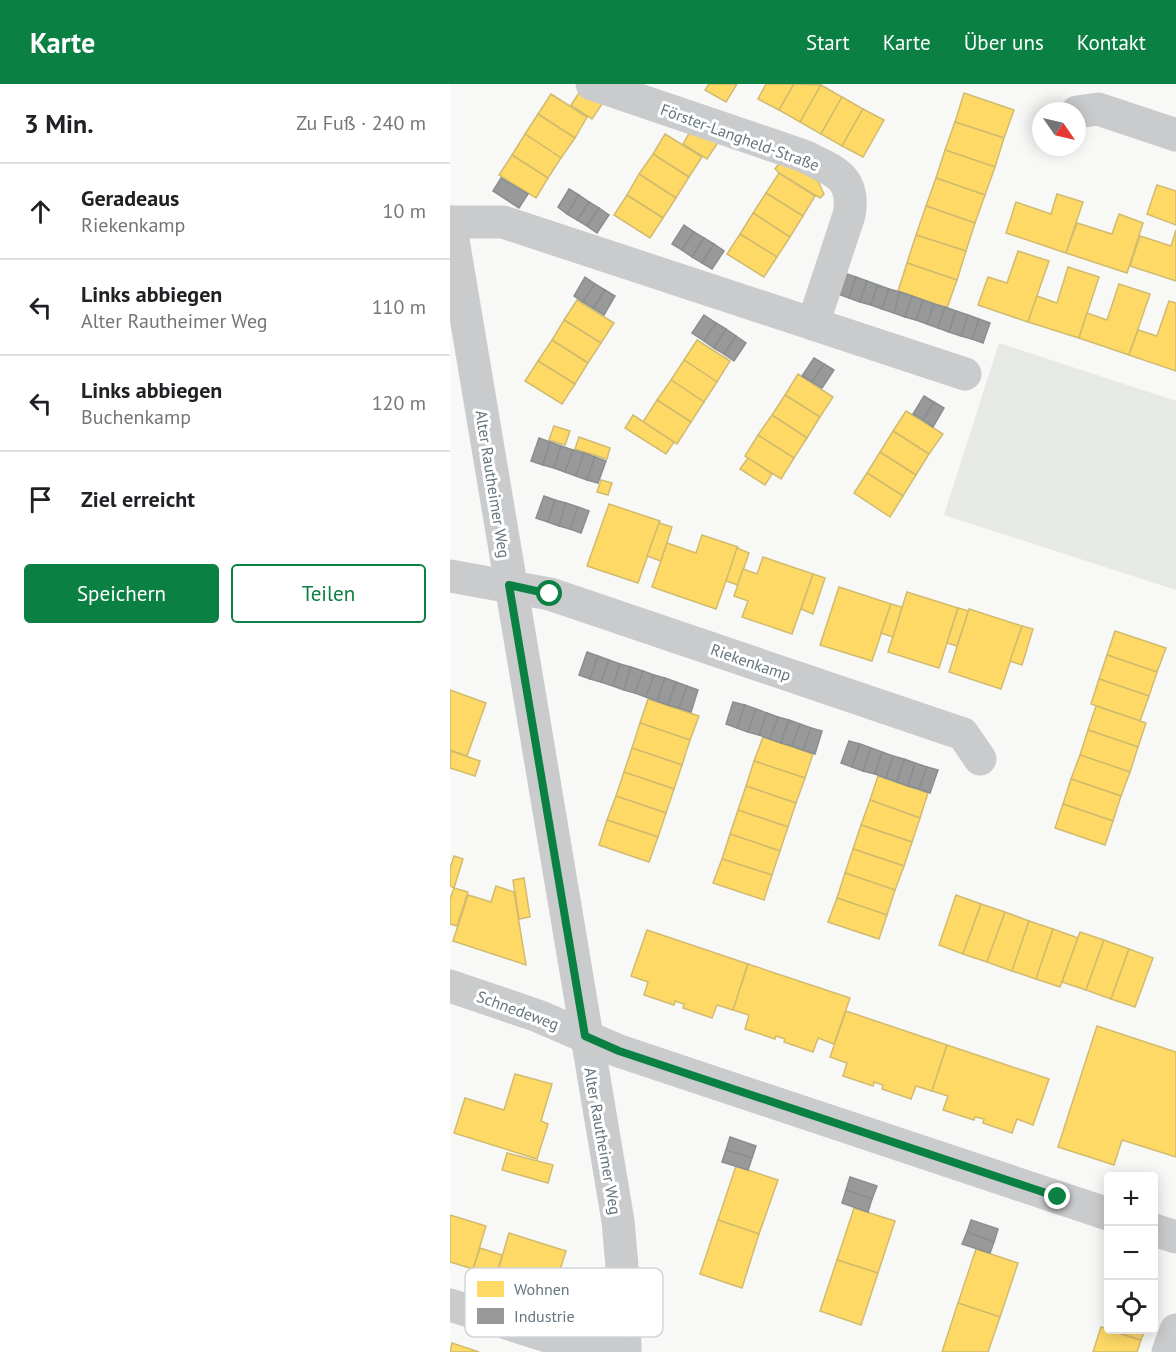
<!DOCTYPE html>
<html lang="de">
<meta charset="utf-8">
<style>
body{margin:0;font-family:"PT Sans",sans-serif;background:#f6f6f6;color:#202124}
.controls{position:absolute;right:18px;bottom:18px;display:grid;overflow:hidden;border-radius:6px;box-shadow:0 3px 15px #0003}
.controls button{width:54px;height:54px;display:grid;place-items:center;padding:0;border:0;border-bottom:2px solid #e0e0e0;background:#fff;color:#202124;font:30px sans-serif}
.compass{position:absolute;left:582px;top:18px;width:54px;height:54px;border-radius:50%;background:#fff;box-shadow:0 3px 15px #0003;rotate:124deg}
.stop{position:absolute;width:18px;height:18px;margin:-14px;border:4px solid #0b8043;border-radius:50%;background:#fff}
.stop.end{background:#0b8043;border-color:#fff;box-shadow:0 2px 6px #0008}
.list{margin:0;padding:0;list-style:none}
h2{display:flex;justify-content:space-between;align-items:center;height:78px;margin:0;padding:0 24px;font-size:26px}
h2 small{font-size:20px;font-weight:400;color:#757577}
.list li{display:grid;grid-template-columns:39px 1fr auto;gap:18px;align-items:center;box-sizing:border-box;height:96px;padding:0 24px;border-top:2px solid #e0e0e0}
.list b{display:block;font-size:22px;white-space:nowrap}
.list p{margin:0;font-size:20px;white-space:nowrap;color:#757577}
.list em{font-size:20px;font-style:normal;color:#757577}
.actions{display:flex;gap:12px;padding:18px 24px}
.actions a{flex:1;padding:14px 0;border:2px solid #0b8043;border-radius:6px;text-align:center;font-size:21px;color:#0b8043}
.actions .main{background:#0b8043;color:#fff}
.icon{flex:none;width:33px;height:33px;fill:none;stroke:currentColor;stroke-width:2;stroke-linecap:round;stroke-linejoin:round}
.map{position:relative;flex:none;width:726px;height:1268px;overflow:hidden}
header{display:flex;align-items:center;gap:36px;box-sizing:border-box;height:84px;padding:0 30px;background:#0b8043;color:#fff}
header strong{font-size:28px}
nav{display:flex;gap:33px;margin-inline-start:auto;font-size:21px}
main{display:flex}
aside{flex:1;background:#fff}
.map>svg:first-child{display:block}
</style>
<header>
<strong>Karte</strong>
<nav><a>Start</a><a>Karte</a><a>Über uns</a><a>Kontakt</a></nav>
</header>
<main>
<aside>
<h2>3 Min.<small>Zu Fuß · 240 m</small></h2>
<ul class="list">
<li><svg class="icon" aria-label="ahead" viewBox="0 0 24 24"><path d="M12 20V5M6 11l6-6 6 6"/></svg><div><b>Geradeaus</b><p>Riekenkamp</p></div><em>10 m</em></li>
<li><svg class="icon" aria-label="left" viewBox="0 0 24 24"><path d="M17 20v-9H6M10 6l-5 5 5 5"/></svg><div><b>Links abbiegen</b><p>Alter Rautheimer Weg</p></div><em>110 m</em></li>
<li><svg class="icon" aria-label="left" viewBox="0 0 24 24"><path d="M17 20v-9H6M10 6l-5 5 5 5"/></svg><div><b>Links abbiegen</b><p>Buchenkamp</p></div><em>120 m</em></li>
<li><svg class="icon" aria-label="arrive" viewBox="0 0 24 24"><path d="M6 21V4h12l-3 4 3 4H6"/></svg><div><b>Ziel erreicht</b></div></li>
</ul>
<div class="actions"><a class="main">Speichern</a><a>Teilen</a></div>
</aside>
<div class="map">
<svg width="726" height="1268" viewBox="0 0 726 1268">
<rect width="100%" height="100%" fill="#f8f8f7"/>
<polygon fill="#e7e9e5" points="549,259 726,317 726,506 494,431"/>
<g fill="#ffd966" stroke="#d1bb6e" stroke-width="1.5">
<polygon points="259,0 287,0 276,18 255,6"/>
<polygon points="316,0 344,0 329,26 308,15"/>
<polygon points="344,0 371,1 350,38 329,26"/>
<polygon points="371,1 392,13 371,50 350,38"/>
<polygon points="129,9 154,17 142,35 121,21"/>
<polygon points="514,9 564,26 554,54 505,38"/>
<polygon points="101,10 137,33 125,54 88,30"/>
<polygon points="392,13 413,25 392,62 371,50"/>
<polygon points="413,25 434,36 413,73 392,62"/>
<polygon points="88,30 125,54 111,74 75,50"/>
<polygon points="505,38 554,54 545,83 495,66"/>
<polygon points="241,46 269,57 257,75 233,60"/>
<polygon points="75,50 111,74 98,94 62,71"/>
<polygon points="215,50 252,73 239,93 203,70"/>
<polygon points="495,66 545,83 535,111 486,94"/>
<polygon points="203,70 239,93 226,114 189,90"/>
<polygon points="62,71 98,94 86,114 49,91"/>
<polygon points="331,77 368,97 374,110 370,114 329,89 325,85"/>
<polygon points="329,89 365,112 353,132 316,109"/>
<polygon points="189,90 226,114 213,134 177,111"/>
<polygon points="486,94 535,111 525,139 476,122"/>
<polygon points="707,101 726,107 726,141 697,130"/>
<polygon points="316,109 353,132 340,153 303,129"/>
<polygon points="607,110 633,118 616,169 556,149 566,118 601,130"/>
<polygon points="177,111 213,134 200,154 164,131"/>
<polygon points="476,122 525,139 516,167 466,151"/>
<polygon points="303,129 340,153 327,173 290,150"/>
<polygon points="669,130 693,139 677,189 616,169 627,139 662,150"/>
<polygon points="726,146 726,197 680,182 690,152 721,162"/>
<polygon points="290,150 327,173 314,193 277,170"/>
<polygon points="466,151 516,167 507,196 457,179"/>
<polygon points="568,167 599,177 578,238 528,221 538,193 557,199"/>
<polygon points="457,179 507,196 497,224 448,207"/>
<polygon points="618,183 649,193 629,254 578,238 587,212 607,219"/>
<polygon points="669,200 700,210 679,271 629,254 637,229 657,236"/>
<polygon points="127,216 164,239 151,259 114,236"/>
<polygon points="719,217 726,219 726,287 679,271 688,246 707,252"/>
<polygon points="114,236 151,259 138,279 102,256"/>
<polygon points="102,256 138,279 125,300 88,277"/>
<polygon points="247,256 280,277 267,298 234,276"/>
<polygon points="234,276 267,298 254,318 221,296"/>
<polygon points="88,277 125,300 112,320 75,297"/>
<polygon points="348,290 383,313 370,333 335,311"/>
<polygon points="221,296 254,318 241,338 207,316"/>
<polygon points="335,311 370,333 357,354 322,331"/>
<polygon points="207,316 241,338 227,360 193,338"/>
<polygon points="456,327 493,350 479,370 443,347"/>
<polygon points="183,331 224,358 216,370 175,344"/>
<polygon points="322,331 357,354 344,374 308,351"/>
<polygon points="104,342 120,347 115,361 99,356"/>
<polygon points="443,347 479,370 466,391 430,368"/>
<polygon points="308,351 344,374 331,395 295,372"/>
<polygon points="129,353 160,364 157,375 125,365"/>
<polygon points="430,368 466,391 453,412 417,389"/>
<polygon points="298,374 322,390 315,401 290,385"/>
<polygon points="417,389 453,412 440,433 404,409"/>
<polygon points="151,396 162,399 158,411 147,408"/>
<polygon points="159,420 210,437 188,499 137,482"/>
<polygon points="209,439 222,443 211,477 197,472"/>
<polygon points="252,451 288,463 266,525 202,503 217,459 246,469"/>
<polygon points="287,464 299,469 288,501 276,497"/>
<polygon points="313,473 363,490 342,550 292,533 298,517 284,512 293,485 307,490"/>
<polygon points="363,490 375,494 363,530 351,525"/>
<polygon points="389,503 441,520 422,577 370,561"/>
<polygon points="457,508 508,524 489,584 438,568"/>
<polygon points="441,520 452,523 443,553 431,549"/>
<polygon points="508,524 519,527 507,562 497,559"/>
<polygon points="519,525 572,542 551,605 499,588"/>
<polygon points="572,542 583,545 572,581 560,577"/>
<polygon points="665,547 716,564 707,588 657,571"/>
<polygon points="657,571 707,588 699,612 649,595"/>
<polygon points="649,595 699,612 690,637 641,620"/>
<polygon points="0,606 36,619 17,672 0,666"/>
<polygon points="198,615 249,632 240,656 190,639"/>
<polygon points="646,622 696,639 688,663 638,646"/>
<polygon points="190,639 240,656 232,681 182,664"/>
<polygon points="638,646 688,663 680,688 630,671"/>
<polygon points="313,653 363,670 355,694 304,677"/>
<polygon points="182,664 232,681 224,705 174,688"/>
<polygon points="1,667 30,677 25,692 0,684"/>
<polygon points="630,671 680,688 671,712 621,695"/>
<polygon points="304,677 355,694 346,719 296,702"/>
<polygon points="174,688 224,705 216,729 166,712"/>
<polygon points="428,692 478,709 470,734 420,716"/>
<polygon points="621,695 671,712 663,737 613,720"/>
<polygon points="296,702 346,719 338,743 288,726"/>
<polygon points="166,712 216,729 208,753 157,736"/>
<polygon points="420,716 470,734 462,758 411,741"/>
<polygon points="613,720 663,737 655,761 605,744"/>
<polygon points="288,726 338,743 330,767 280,750"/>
<polygon points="157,736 208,753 199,778 149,761"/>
<polygon points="411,741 462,758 454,782 403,765"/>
<polygon points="280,750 330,767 322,791 272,775"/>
<polygon points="403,765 454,782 445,806 395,789"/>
<polygon points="4,772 13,775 4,804 0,802 0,784"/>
<polygon points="272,775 322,791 314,816 263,799"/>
<polygon points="395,789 445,806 437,831 387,814"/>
<polygon points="74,794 80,833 69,835 63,796"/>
<polygon points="46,802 64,808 76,881 3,857 18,811 41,818"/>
<polygon points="4,804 18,808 7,842 0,840 0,815"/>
<polygon points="506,811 531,820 513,870 489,861"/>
<polygon points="387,814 437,831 429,855 378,838"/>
<polygon points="531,820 555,828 537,878 513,870"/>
<polygon points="555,828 579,837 562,887 537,878"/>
<polygon points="579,837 603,845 586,895 562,887"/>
<polygon points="603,845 628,854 610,903 586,895"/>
<polygon points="197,846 298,880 283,926 267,921 262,934 233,924 234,920 225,917 224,921 194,911 198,898 181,892"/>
<polygon points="630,848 654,856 636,906 612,898"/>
<polygon points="654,856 679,865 661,915 636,906"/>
<polygon points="679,865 703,874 685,923 661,915"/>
<polygon points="298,880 400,914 384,960 368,954 363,968 334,958 335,955 326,952 325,955 295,945 299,931 283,926"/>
<polygon points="396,927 497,961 482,1007 466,1002 461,1015 432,1005 433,1001 424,998 423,1002 393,992 397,979 380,973"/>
<polygon points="647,942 726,968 726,1073 672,1056 664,1081 608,1063"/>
<polygon points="497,961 599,995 583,1041 567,1035 562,1049 533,1039 534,1035 525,1033 524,1036 493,1026 498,1012 482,1007"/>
<polygon points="65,990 102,1000 91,1037 98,1040 87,1075 4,1049 15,1014 54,1026"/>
<polygon points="57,1069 103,1081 98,1099 52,1086"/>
<polygon points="286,1082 328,1096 309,1150 268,1136"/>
<polygon points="404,1124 445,1137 428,1189 387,1176"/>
<polygon points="0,1131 36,1142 23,1185 0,1178"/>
<polygon points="268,1136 309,1150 292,1204 250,1190"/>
<polygon points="59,1149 116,1167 102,1211 46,1193"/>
<polygon points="30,1164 52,1171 46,1192 23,1185"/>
<polygon points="526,1165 568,1179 550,1233 508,1219"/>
<polygon points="387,1176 428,1189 411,1241 370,1227"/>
<polygon points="508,1219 550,1233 538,1268 492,1268"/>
<polygon points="651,1243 691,1256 687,1268 643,1268"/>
<polygon points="659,1246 695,1246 691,1256"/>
<polygon points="2,1259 29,1268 0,1268"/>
</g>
<g fill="#999" stroke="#898e91" stroke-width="1.5">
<polygon points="51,94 78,110 69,124 43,107"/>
<polygon points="119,105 129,111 117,130 108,123"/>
<polygon points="129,111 139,118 127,136 117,130"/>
<polygon points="139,118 149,124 137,142 127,136"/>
<polygon points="149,124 159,131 147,149 137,142"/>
<polygon points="234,141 244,148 232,166 222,160"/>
<polygon points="244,148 254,154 242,173 232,166"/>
<polygon points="254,154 264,160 252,179 242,173"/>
<polygon points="264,160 274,167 262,185 252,179"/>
<polygon points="394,189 406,193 399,214 388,210"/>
<polygon points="135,193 145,200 133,218 124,212"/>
<polygon points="406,193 417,197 410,218 399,214"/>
<polygon points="417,197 428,201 421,221 410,218"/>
<polygon points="145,200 155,206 143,224 133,218"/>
<polygon points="428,201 439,205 432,225 421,221"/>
<polygon points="439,205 450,208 444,229 432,225"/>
<polygon points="155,206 165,212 154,231 143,224"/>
<polygon points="450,208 462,212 455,233 444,229"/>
<polygon points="462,212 473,216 466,236 455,233"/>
<polygon points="473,216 484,220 477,240 466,236"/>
<polygon points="484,220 495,223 488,244 477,240"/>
<polygon points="495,223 506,227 499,248 488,244"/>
<polygon points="506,227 518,231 511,252 499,248"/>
<polygon points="254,231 266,239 254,257 242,249"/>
<polygon points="518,231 529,235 522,255 511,252"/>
<polygon points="529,235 540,239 533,259 522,255"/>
<polygon points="266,239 276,245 264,264 254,257"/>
<polygon points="276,245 286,252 274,270 264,264"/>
<polygon points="286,252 296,259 284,277 274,270"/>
<polygon points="364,274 374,280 362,298 352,292"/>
<polygon points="374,280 384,286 372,304 362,298"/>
<polygon points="474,312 484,318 473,336 463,330"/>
<polygon points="484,318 494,324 483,343 473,336"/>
<polygon points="89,354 100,358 93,381 81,377"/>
<polygon points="100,358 111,362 104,384 93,381"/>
<polygon points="111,362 123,366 115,388 104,384"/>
<polygon points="123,366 134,369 126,392 115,388"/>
<polygon points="134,369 145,373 137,396 126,392"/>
<polygon points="145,373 156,377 148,399 137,396"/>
<polygon points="94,412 105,416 98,438 86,434"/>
<polygon points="105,416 116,419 109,442 98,438"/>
<polygon points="116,419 128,423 120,445 109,442"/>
<polygon points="128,423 139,427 131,449 120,445"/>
<polygon points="137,568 148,572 140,595 129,591"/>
<polygon points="148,572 159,576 151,598 140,595"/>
<polygon points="159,576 170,580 163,602 151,598"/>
<polygon points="170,580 181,583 174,606 163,602"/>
<polygon points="181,583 193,587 185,609 174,606"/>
<polygon points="193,587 204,591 196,613 185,609"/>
<polygon points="204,591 215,594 207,617 196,613"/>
<polygon points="215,594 226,598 218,621 207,617"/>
<polygon points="226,598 237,602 229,624 218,621"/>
<polygon points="237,602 248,606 241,628 229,624"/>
<polygon points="283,618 295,621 287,644 276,640"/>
<polygon points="295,621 306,625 298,648 287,644"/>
<polygon points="306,625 317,629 309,651 298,648"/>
<polygon points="317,629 328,633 320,655 309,651"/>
<polygon points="328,633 339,636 331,659 320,655"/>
<polygon points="339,636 350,640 342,662 331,659"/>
<polygon points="350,640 361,644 353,666 342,662"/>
<polygon points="361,644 372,647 365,670 353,666"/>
<polygon points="399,657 410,660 402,683 391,679"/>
<polygon points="410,660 421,664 413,687 402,683"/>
<polygon points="421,664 432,668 425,690 413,687"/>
<polygon points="432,668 443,672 436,694 425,690"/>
<polygon points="443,672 454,675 447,698 436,694"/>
<polygon points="454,675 465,679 458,702 447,698"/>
<polygon points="465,679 477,683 469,705 458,702"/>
<polygon points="477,683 488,686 480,709 469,705"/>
<polygon points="280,1053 306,1062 302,1074 276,1066"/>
<polygon points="276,1066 302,1074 298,1086 272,1078"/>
<polygon points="400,1093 427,1102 422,1115 396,1106"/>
<polygon points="396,1106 422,1115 418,1128 392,1119"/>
<polygon points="521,1136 548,1145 544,1158 517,1148"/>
<polygon points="517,1148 544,1158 540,1169 512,1160"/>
</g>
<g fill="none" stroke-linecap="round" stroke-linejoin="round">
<g stroke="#cacbcc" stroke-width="33">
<path d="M142,0l212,72c30,15 52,21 45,59l-36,109"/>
<polyline points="627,28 648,25 726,51"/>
<polyline points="0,138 168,1137 174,1205 175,1268"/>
<polyline points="0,138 53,138 515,290"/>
<polyline points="0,492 100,510 513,650 530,675"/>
<polyline points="0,902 88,932 169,967 658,1130"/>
<polyline points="704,1146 726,1153"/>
<polyline points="0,1221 103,1254 170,1268"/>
<polyline points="718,1268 726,1246"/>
</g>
</g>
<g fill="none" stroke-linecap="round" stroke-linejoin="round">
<polyline stroke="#0b8043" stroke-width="8" points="100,510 59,501 135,952 169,967 608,1113"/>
</g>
<g text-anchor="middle" stroke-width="6" stroke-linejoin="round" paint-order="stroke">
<g font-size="16" fill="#65757f" stroke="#fff">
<text transform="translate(290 53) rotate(20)" y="6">Förster-Langheld-Straße</text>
<text transform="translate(43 400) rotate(81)" y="6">Alter Rautheimer Weg</text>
<text transform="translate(301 578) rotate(19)" y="6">Riekenkamp</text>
<text transform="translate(68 926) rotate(20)" y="6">Schnedeweg</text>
<text transform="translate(153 1057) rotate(80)" y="6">Alter Rautheimer Weg</text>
</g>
</g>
<rect x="15" y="1184" width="198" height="69" rx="9" fill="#fff" stroke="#d1d6d9" stroke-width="1.5"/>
<rect x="27" y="1197" width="27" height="16" fill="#ffd966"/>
<rect x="27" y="1224" width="27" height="16" fill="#999"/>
<g font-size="16" fill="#65757f">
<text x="64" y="1211">Wohnen</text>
<text x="64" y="1238">Industrie</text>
</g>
</svg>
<div class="controls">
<button>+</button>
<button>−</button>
<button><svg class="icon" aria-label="locate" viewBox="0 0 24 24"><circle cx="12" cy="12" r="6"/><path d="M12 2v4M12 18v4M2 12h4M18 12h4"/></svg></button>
</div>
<svg class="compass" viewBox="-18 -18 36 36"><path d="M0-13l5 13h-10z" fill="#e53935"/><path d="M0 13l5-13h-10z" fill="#757577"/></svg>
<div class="stop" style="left:100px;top:510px"></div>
<div class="stop end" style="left:608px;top:1113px"></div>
</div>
</main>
